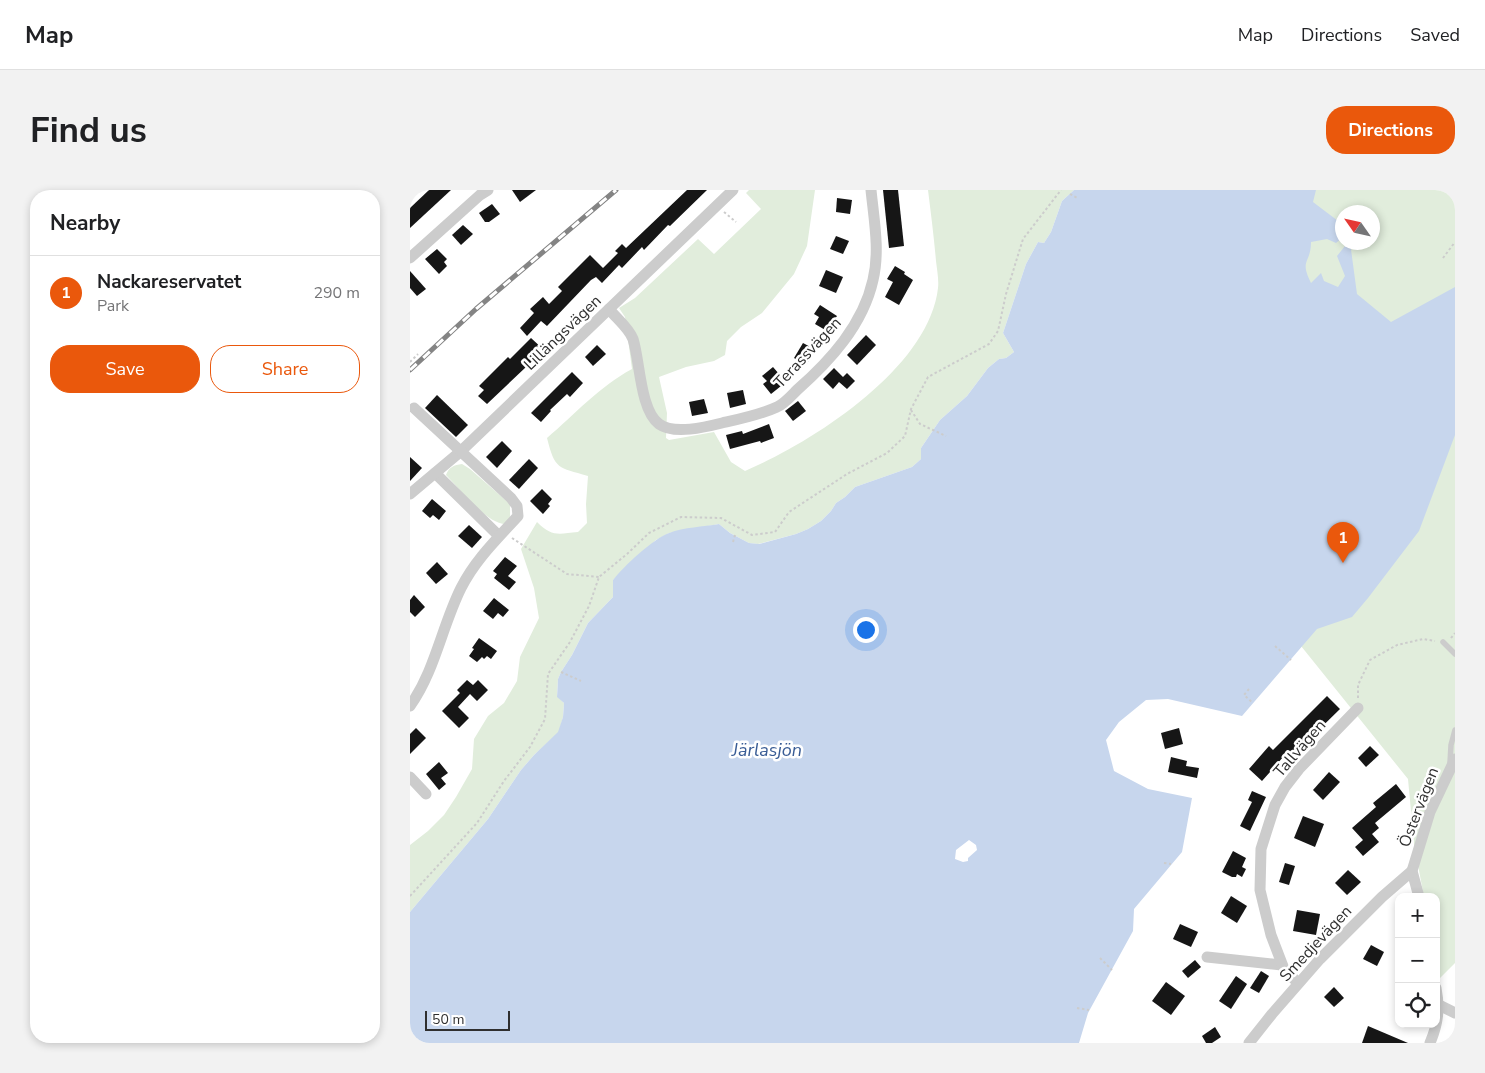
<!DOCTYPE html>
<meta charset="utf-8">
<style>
body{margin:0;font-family:"Nunito Sans",sans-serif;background:#f2f2f2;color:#202124}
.controls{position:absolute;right:15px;bottom:15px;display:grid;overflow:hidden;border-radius:10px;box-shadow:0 2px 8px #0003}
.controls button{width:45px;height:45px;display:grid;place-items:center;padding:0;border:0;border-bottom:1px solid #e0e0e0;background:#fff;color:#202124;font:25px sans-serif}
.compass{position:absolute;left:925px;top:15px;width:45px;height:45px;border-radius:50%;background:#fff;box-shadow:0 2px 8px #0003;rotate:304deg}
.scale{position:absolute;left:15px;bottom:12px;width:85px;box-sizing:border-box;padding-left:5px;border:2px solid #2f2f2f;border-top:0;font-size:14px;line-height:18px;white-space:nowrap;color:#2f2f2f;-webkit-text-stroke:4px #fff;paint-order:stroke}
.you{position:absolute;left:455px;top:439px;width:18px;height:18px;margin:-12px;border:4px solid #fff;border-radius:50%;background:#1a73e8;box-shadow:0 0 0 8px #1a73e833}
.badge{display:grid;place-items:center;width:32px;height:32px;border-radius:50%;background:#ea580c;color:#fff;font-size:16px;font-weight:700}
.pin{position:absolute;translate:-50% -41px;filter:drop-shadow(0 1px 2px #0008)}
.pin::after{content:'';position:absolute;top:26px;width:18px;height:15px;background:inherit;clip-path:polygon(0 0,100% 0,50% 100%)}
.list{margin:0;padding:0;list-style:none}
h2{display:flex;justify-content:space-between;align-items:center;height:65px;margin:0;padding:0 20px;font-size:21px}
h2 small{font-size:16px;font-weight:400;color:#757577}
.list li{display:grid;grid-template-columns:32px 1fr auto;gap:15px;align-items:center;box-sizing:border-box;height:75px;padding:0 20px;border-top:1px solid #e0e0e0}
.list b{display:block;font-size:19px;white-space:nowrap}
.list p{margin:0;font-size:16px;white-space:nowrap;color:#757577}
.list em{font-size:16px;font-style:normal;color:#757577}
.actions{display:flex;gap:10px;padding:15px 20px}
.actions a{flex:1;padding:11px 0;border:1px solid #ea580c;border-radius:20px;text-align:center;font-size:18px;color:#ea580c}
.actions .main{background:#ea580c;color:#fff}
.icon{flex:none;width:28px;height:28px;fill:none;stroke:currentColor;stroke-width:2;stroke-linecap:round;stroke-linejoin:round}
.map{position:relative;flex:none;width:1045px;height:853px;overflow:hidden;border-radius:20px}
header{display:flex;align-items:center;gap:30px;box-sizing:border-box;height:70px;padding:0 25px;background:#fff;border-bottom:1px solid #e0e0e0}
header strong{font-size:24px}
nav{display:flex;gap:28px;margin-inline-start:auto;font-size:18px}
.intro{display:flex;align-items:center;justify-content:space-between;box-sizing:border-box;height:120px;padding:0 30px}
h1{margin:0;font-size:35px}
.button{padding:12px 22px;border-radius:20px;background:#ea580c;color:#fff;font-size:18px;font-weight:700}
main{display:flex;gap:30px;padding:0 30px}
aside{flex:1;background:#fff;border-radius:20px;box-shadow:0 2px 8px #0003}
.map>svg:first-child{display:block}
</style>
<header>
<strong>Map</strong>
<nav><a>Map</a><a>Directions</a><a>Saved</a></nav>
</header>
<div class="intro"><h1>Find us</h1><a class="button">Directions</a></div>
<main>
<aside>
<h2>Nearby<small></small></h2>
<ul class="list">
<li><span class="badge">1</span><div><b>Nackareservatet</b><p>Park</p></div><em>290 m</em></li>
</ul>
<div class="actions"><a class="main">Save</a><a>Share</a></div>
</aside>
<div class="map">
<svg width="1045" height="853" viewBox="0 0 1045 853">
<rect width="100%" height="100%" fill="#fff"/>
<g fill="#e1eddc" fill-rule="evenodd">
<path d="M339,0h66l-8,56 -13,28 -32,39 -21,14 -14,14 -2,14 -11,6 -28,6 -27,10 8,36 -1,25 3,2 45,-8 17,30 14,9c68,-29 184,-103 193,-183 1,-8 -1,-18 -2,-27 -2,-23 -5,-47 -8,-71h146l-12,11 -11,31 -7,11 -6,-1 -12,22 -23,69 11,19 -8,6 -7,1 -11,9 -21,28 -27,24 -19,28v11l-9,8 -57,20 -10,10 -9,6 -5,8 -10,10 -13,8 -12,5 -38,10 -9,-1 -19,-10 -11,-9 -50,9 -13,7 -43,40v17l-25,26 -16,32 -11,17 -3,7 -1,17 7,7 -1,14 -4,15 -25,23 -13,15 -33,49 -78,93v-67l18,-14 16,-16 12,-18 16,-28 2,-30 14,-23 16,-13 13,-22 3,-24 19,-39 -5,-30 -13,-39 16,-27c15,15 21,12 41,10l9,-9 -1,-19 2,-28c-30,-9 -33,-6 -41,-38 27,-23 53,-52 85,-69l-7,-52 -6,-9 16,-10 63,-59 16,15 47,-45 -15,-16z"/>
<path d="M798,0h247v773l-15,15 -4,-19v-62h-12l-10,-53 -6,-65 -107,-133zM932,22h30v30h-30z"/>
<path d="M52,274l8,5 40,35v15l-3,5c-19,2 -48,-36 -61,-49 3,-8 8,-10 16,-11z"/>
</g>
<path fill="#c7d6ed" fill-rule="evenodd" d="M664,0h242l-3,12 29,22v14l-6,5 -9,-4 -16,3c0,22 -12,17 0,41l10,-10 3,8 14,6 7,-11 -8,-20 8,-10v-3l5,-1 7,52 34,28 64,-35v148l-36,96 -51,67 -16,19 -35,12 -75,87 -74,-17 -22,1 -27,22 -13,18 8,31 34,18 44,9 -10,54 -48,57 -1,22 -45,82 -9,30h-669v-131l78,-93 33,-49 13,-15 24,-23 5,-15 1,-14 -7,-6 1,-18 3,-7 11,-17 16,-32 25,-26v-17c10,-13 41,-42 56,-47 15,-6 34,-6 50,-9l11,9 19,10 10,1 37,-10 12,-5 13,-8 10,-10 5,-8 9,-6 10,-10 57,-20 9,-8v-11l19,-28 27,-24 21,-28 11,-9 7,-1 8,-6 -11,-19 23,-69 12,-22 6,1 7,-11 11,-31zM559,650l7,5 1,5 -9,8v3l-5,1 -8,-3 1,-9z"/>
<g fill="#161616">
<polygon points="19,0 41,0 0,38 0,18"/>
<polygon points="102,0 126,0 110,12"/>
<polygon points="277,0 297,0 260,36 258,35 234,60 232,57 212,78 209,75 192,93 186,87 181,90 137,136 131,131 117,146 110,138 124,123 120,119 133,107 139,114 152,101 148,97 180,65 193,78 208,63 205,61 212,54 216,58"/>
<polygon points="473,0 488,0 494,56 479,58"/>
<polygon points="427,8 442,10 440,24 426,22"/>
<polygon points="82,14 90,24 79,32 75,32 69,23"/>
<polygon points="53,35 63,44 51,55 42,45"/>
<polygon points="426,46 439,51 433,64 420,59"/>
<polygon points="27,59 37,69 34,72 37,76 29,84 15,69"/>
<polygon points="485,76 495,82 494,84 503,90 489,115 475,107 483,92 477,89"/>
<polygon points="416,80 433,87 426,103 409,96"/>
<polygon points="0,81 16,99 7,106 0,98"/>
<polygon points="410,115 427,126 417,141 405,134 409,127 404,124"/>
<polygon points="456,145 466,155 447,175 437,165"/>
<polygon points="121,148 134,160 77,214 68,206 74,200 69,196 98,167 100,169"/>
<polygon points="393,153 406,160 396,175 384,168"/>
<polygon points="187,155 196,164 183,176 175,167"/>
<polygon points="363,177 376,192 361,204 353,194 357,191 352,186"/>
<polygon points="424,178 433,187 437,183 445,191 437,199 429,192 423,199 413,189"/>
<polygon points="162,182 173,193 160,207 157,204 140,220 141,221 131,232 121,223"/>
<polygon points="333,200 336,214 320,218 317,203"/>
<polygon points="27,205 58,235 46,247 15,218"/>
<polygon points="294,209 298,223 282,226 279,212"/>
<polygon points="388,211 396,221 383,231 375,221"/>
<polygon points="359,234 364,248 351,253 350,251 320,259 316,245 332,241 333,244"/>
<polygon points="92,251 102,261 87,278 76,267"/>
<polygon points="0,267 12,278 0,291"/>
<polygon points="119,269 128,278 109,299 99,290"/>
<polygon points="132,299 142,309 138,314 140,316 133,324 120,311"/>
<polygon points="22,309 36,321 29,330 23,325 20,328 12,321"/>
<polygon points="59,335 72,347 62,358 48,346"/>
<polygon points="95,367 107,376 98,386 106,392 99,400 84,388 87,384 83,381"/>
<polygon points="27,372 38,384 26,394 16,383"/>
<polygon points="4,405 15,417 5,427 0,422 0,410"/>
<polygon points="84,408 99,420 93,427 88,423 83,429 73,421"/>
<polygon points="69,448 87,461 81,469 77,466 74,469 72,467 67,472 59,466 64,459 62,458"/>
<polygon points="57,490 63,495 68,490 78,500 67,511 60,504 48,517 59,528 49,538 32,521 50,503 47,500"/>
<polygon points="917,506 930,519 878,570 874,566 852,591 839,579 859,556 863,560"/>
<polygon points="6,538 16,548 0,564 0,544"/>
<polygon points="769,538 773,554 755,559 751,543"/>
<polygon points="960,556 969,565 956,577 948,568"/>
<polygon points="761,567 777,571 776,576 789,578 787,588 758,582"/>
<polygon points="29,572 38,583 31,588 36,594 29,600 16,584"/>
<polygon points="919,582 930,592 913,610 903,600"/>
<polygon points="986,594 996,607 965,633 969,638 962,644 969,652 953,666 945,657 953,650 942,638 966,617 963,613"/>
<polygon points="842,601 856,607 840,641 830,636 842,612 838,610"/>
<polygon points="893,626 914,634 905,657 884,648"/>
<polygon points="823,661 836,668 832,677 836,679 832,687 827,684 826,687 822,687 812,682"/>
<polygon points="875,673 885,676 879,695 869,692"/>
<polygon points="938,680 951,692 937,705 925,693"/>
<polygon points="821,706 837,716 827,733 811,723"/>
<polygon points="887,720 910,724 906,745 883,741"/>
<polygon points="770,734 788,742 781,757 763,749"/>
<polygon points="961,755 974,762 967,776 953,769"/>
<polygon points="785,770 791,777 778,788 772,781"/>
<polygon points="851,781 859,786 849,803 840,798"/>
<polygon points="826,786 837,794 821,819 809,811"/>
<polygon points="756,792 775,806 761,825 742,811"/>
<polygon points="924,797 934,808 924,817 914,807"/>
<polygon points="958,836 998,853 952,853"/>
<polygon points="805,837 811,847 802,853 796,853 792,846"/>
</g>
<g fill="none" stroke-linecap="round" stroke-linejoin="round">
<g stroke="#ccc" stroke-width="2" stroke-dasharray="2.5 2.5" stroke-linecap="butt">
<polyline points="660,4 667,8"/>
<polyline points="314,22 326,32"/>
<polyline points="1033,68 1045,52"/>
<polyline points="0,172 8,164"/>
<polyline points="501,220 510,234 536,246"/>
<polyline points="102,348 157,384 189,387"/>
<polyline points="323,352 325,345"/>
<polyline points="1041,448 1045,443"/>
<polyline points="865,456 881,470"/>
<polyline points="151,482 171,491"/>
<polyline points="839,499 834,505 843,513"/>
<polyline points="948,508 948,495 960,470 987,455 1013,449 1025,451"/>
<polyline points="754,673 761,674"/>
<polyline points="0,706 67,633 94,591 120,557 135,529 138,484 160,452 179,416 189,387 217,364 239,343 271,327 311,328 342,345 365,342 379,322 437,284 477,263 495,246 501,219 518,187 579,154 588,141 596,104 613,49 651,0"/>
<polyline points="690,768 702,780"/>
<polyline points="667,818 679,820"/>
</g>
<g stroke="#ccc" stroke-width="5.5">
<polyline points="1033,452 1045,464"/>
<polyline points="1040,573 1041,555 1045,540"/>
</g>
<g stroke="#ccc" stroke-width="11">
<polyline points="0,68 70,5 78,0"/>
<path d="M199,119c7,9 20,19 24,30 7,22 7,71 26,85 15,11 47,3 63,-1 18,-4 38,-8 55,-16 7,-3 14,-11 20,-17 33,-29 66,-65 76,-110 7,-29 1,-60 -2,-90"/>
<polyline points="25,283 89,346"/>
<polyline points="0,304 50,262 323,0"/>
<path d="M0,516c25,-35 32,-80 51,-118 14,-28 36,-49 57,-72l-1,-10 -6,-8 -97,-90"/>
<polyline points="0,587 16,604"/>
<polyline points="1009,707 1002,681 1020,622 1045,569"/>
<polyline points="797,767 872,775"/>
<polyline points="888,793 874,779 861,745 850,700 851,659 865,615 875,597 889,579 948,518"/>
<polyline points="1029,815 1045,823"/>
<polyline points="839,853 862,824 910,769 972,707 1002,681"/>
<path d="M1020,853c8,-19 10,-34 6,-55"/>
</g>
<g stroke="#848484" stroke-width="5">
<polyline id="rail" points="0,180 66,119 206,0"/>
</g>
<use href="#rail" stroke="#fff" stroke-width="3" stroke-dasharray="9" stroke-linecap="butt"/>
</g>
<g text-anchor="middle" stroke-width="5" stroke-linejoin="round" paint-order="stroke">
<g font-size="16" fill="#2f2f2f" stroke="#fff">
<text transform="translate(152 142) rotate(-44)" y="6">Lillängsvägen</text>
<text transform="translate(397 162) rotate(-47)" y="6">Terassvägen</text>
<text transform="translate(889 558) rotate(-49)" y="6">Tallvägen</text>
<text transform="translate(1008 617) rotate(-69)" y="6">Östervägen</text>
<text transform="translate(905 753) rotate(-47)" y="6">Smedjevägen</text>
</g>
<g font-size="18" font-style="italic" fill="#395c95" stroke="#fff">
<text x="357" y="566">Järlasjön</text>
</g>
</g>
</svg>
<div class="controls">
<button>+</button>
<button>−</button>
<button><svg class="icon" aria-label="locate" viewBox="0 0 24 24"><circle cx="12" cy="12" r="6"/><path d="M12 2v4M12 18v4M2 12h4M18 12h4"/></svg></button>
</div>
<svg class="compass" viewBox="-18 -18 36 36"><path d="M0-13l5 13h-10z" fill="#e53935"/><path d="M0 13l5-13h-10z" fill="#757577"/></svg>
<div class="scale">50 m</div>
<div class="you"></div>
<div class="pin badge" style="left:933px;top:373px">1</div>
</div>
</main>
